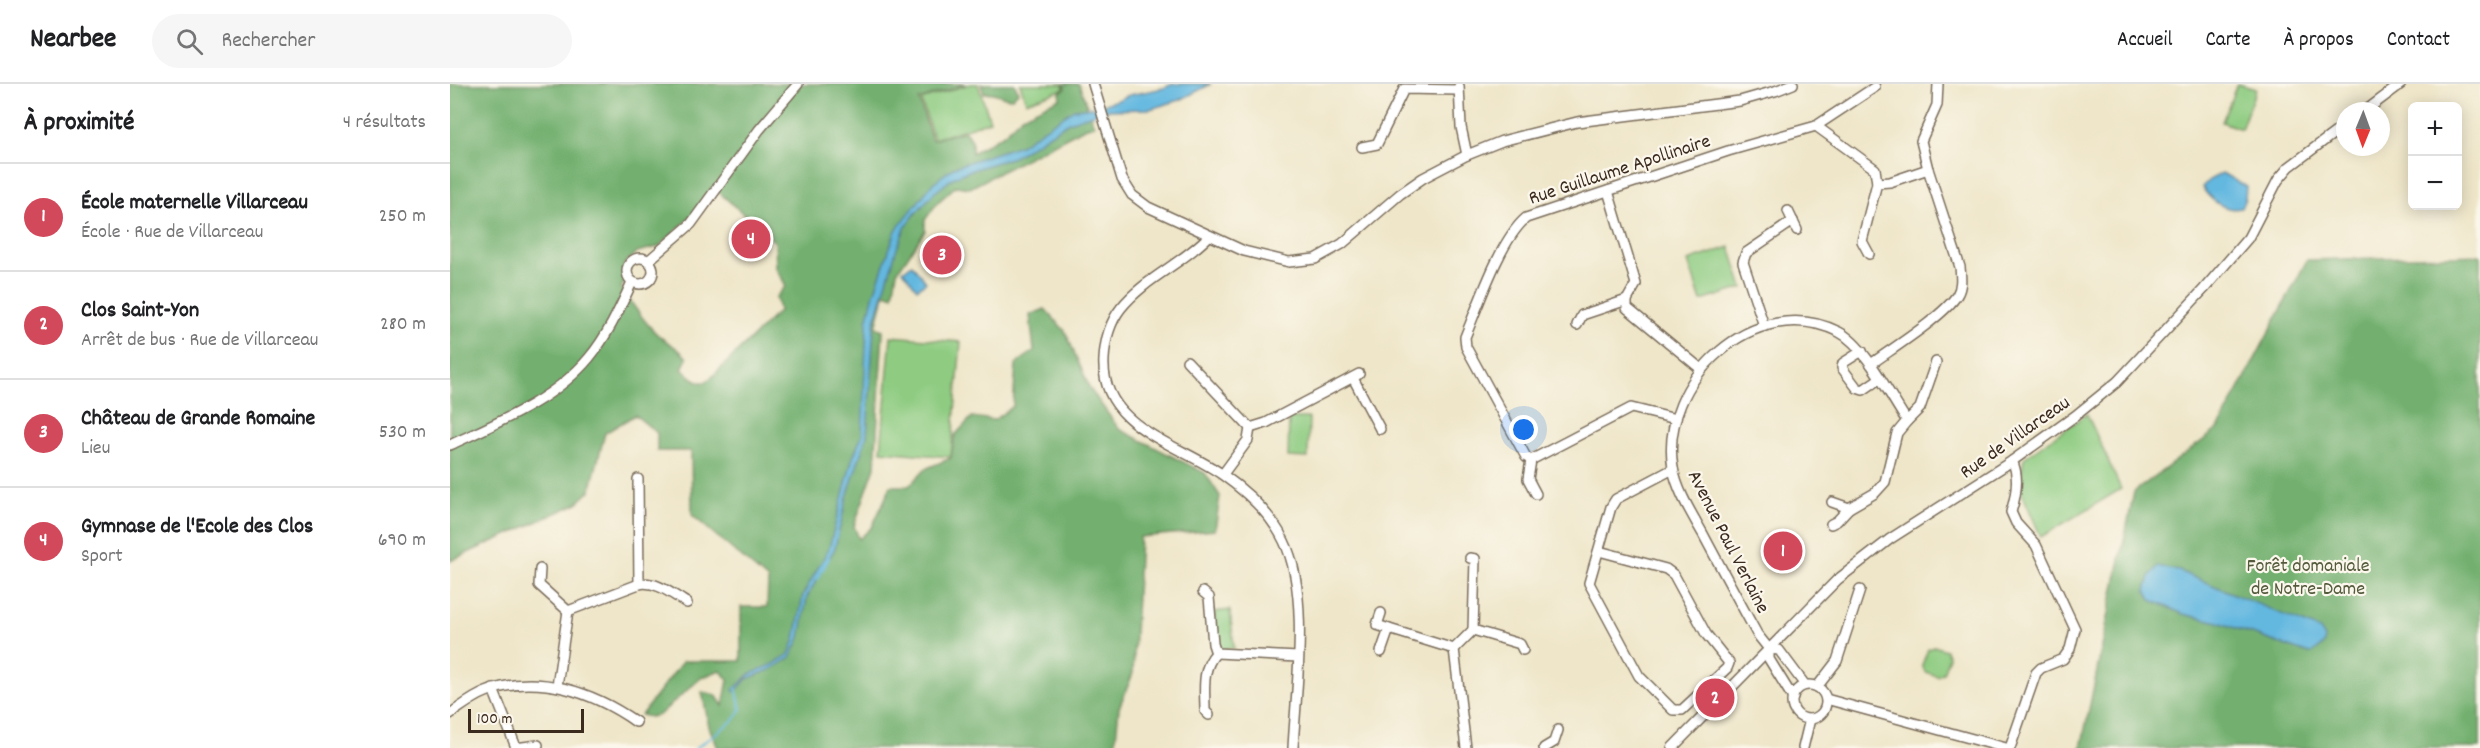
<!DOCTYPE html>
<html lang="fr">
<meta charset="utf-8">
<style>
body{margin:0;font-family:Dekko,sans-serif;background:#f6f6f6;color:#202124}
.controls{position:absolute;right:18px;top:18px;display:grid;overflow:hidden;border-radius:9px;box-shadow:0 3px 15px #0003}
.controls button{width:54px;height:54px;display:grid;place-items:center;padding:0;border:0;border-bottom:2px solid #e0e0e0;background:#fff;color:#202124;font:30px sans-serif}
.compass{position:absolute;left:1886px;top:18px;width:54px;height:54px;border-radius:50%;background:#fff;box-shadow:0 3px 15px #0003;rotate:181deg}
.scale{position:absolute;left:18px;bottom:15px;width:116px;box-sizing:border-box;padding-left:6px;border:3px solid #3b2a1e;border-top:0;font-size:16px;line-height:21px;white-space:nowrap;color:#3b2a1e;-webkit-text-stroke:4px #fbf7ec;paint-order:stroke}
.you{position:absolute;left:1074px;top:346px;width:21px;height:21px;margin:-15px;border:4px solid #fff;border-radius:50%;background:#1a73e8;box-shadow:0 0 0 9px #1a73e833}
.badge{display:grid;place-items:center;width:39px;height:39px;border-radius:50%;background:#d1495b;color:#fff;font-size:20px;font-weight:700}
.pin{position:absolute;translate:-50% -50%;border:3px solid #fff;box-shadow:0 2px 6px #0006}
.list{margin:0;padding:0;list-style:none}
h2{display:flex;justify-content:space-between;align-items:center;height:78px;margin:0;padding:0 24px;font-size:26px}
h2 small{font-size:20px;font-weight:400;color:#757577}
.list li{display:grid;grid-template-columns:39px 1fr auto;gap:18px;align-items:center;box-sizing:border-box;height:108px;padding:0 24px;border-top:2px solid #e0e0e0}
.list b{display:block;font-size:22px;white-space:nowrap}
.list p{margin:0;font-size:20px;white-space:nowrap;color:#757577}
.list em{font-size:20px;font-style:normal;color:#757577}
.icon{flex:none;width:33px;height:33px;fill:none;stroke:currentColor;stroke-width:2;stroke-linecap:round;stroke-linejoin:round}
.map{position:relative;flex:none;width:2030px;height:664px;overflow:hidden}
header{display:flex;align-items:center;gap:36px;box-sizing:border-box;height:84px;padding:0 30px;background:#fff;border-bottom:2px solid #e0e0e0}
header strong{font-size:28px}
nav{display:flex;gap:33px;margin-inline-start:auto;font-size:21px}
.search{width:420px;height:54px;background:#f6f6f6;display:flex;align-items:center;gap:15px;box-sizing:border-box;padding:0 21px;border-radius:33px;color:#757577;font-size:22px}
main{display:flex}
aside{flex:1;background:#fff}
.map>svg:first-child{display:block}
</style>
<header>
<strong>Nearbee</strong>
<div class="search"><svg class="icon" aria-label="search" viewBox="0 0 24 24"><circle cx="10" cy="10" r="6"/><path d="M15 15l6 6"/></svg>Rechercher</div>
<nav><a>Accueil</a><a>Carte</a><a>À propos</a><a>Contact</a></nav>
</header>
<main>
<aside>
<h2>À proximité<small>4 résultats</small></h2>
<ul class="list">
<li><span class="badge">1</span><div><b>École maternelle Villarceau</b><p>École · Rue de Villarceau</p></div><em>250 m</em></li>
<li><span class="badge">2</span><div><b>Clos Saint-Yon</b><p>Arrêt de bus · Rue de Villarceau</p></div><em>280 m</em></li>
<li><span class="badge">3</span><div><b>Château de Grande Romaine</b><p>Lieu</p></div><em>530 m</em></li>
<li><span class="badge">4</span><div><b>Gymnase de l'Ecole des Clos</b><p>Sport</p></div><em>690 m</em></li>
</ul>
</aside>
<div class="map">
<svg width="2030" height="664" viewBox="0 0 2030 664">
<rect width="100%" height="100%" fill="#fbf7ec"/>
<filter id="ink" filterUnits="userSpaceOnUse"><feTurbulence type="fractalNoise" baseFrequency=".0167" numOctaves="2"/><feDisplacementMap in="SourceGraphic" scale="12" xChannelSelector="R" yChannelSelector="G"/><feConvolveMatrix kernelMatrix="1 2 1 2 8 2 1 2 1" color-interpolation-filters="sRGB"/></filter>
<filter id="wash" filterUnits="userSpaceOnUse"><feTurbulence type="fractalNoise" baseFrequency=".008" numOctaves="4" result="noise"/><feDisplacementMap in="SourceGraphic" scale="24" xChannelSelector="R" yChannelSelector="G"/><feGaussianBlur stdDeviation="1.35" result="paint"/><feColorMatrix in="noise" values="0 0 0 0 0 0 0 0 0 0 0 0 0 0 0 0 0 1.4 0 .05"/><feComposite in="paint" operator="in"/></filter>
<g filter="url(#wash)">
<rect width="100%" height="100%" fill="#efe6c9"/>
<g fill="#8fcc82" stroke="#657b50" stroke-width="1.5">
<polygon points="520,0 528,0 540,37 484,55 471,16"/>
<polygon points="570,0 613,0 614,5 576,18"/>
<polygon points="1787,0 1806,5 1791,45 1772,38"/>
<polygon points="1280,163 1293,204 1251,217 1238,177"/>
<polygon points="441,252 511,258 501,373 431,367"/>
<polygon points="1637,330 1671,405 1591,453 1569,402 1574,374"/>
<polygon points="839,334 859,334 858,374 838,373"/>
<polygon points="780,526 784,564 767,565 764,528"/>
<polygon points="1484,562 1496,566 1499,573 1493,589 1487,592 1475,588 1472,581 1478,565"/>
</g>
<g fill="#73b070" stroke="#576d47" stroke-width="1.5" fill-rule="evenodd">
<path d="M0,0h516l-47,16 13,40 32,-9 8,9v13l32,-19 18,-18 38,-18v-6l5,-3 -1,-5h15l15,41 -10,3 -114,60 -14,-2 -19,17 -12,17v11l-28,41 -4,24 -8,-3 -9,34 7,3 -8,137 -21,59 5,13 13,-12 19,-41h18l16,-17 26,-11 4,-23 17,-18 22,3 19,-14 3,-42 18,-13 -4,-36 15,-6 20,22 25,58 29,40 86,44 15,23 -5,34 -75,7 -7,136 -14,35 -4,40h-397l-9,-21 -7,-35 14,3 7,11 5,-26 -8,-10 -19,8 -42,37 -9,2 -9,-2 42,-54h58v-54h26l1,-27 -76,-65 -1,-64h-34v-18l-22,-18 -30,18 -15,58 -14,13 -126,57zM264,104l61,54 1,26 10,18 -10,11 3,14 -67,66 -7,5h-7l-16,-13 5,-11c-10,-12 -19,-14 -30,-24 -14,-13 -25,-31 -36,-46l7,-12 -5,-11 14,-13 21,-5 20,-18 26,-26 7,-14z"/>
<path d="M531,0h34l3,8 -6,6c-10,1 -16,-8 -28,-5z"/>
<polygon points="2030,171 2030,664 1631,664 1684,408 1768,345 1857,176"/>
</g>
<g fill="#64b8e0" stroke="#50717f" stroke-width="1.5">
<polygon points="723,0 761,0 730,16 700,25 655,26 619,38 564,73 516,88 503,94 483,110 465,130 455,144 446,167 424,241 417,351 397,413 385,464 357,513 350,554 340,574 322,585 297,595 285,608 283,606 300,590 324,580 339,570 345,555 353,511 379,464 402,376 412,351 417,237 424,209 446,146 483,99 504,83 570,61 624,25 644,23 668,16 679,11 714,4"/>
<path d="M1772,89l24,14 -1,11 -4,10c-16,4 -31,-8 -39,-21l7,-7z"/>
<polygon points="462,180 476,198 467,205 453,187"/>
<polygon points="1708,483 1729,487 1870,546 1875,554 1874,560 1866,567 1859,570 1768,538 1733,530 1701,516 1696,506 1700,492"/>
</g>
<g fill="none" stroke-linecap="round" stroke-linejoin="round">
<g stroke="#64b8e0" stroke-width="2">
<polyline points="368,495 379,474"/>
<polyline points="246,664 285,635 291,625 286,604"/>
</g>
</g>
</g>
<g filter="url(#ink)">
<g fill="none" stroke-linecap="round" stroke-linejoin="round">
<g stroke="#7a6c5a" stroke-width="12">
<g id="minor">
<polyline points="643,0 672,95 682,111 698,123 794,167 839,178 865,175 892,160 950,110 973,94 1017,71 1052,57 1127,38 1290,17 1325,7 1343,0"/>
<polyline points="1009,2 1011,43 1017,71"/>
<polyline points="1915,27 1951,0"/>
<polyline points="1366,42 1425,3"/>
<polyline points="912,63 927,60 954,5 1007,6"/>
<polyline points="1427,99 1440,98 1478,85"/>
<polyline points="1158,107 1186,200 1177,216 1177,224 1251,285"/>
<polyline points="1338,127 1347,146"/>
<path d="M759,152c-27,28 -64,42 -88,72 -11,14 -16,33 -17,51 -4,68 74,84 119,116 24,17 48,39 61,66 26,52 12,148 9,207"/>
<circle cx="190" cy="187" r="13"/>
<polyline points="198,177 241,140 309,46 348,0"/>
<polyline points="1127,241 1132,231 1177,216"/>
<polyline points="1314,242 1293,178 1296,169 1343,137"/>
<polyline points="1412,267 1393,279 1392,284 1407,304 1413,306 1429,295"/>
<polyline points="737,277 800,344 798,356 773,390"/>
<path d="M1421,280c22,-16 73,-48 86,-69 5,-8 4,-18 3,-28l-32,-98 -7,-28 16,-36 1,-21"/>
<polyline points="903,294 930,345"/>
<path d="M1226,335l-45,-11 -100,52 -5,-3 -60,-110 -1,-10c14,-33 35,-97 61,-119l202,-67 88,-25 59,43 2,14 -15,58 7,13"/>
<polyline points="1457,337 1470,324 1486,278"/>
<polyline points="800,344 816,339 909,290"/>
<path d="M0,361c49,-23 104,-45 139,-87 19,-23 31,-50 43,-76"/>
<polyline points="1081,376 1078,395 1086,410"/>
<polyline points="1381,440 1387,437 1399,424 1382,418"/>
<polyline points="1149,467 1216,485 1224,491 1256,550 1279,579 1277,584 1232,626 1223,626 1189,592 1139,499 1161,423 1166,415 1223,385"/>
<polyline points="1020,474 1025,475 1023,546"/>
<polyline points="90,485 89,501 118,527"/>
<path d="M189,500c17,-4 34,11 48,19"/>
<polyline points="753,508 759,513 763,560 766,569 848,573"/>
<polyline points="931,529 927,541 939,545 931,568"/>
<polyline points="939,545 1004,565 1016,664"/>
<polyline points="1023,546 1070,560 1073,566"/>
<polyline points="1004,565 1023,546"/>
<path d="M1319,565l-12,-15c-18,-33 -36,-66 -54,-100 -11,-20 -26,-43 -30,-66 -15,-86 82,-178 166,-136 26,13 51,64 68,89l-10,12 -12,49 -10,11 -26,15"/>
<polyline points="1319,565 1319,575 1343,614"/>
<polyline points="1319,565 1329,566 1355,601"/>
<circle cx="1359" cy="618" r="17"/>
<polyline points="107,602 118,527 189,500 188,395"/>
<polyline points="1367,603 1387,577 1410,506"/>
<polyline points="43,605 66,663"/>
<polyline points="1376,615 1556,664"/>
<path d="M0,630c12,-8 23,-17 36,-22 51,-20 107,0 150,30"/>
<path d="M759,631l-4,-4c0,-21 -4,-42 11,-58"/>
<polyline points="65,664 88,661"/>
<polyline points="1094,664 1104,658 1108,646"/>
<polyline points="1222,664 1387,496 1440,455 1562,377 1625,332 1667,298 1754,205 1798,154 1828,96 1839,83 1895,41"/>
<polyline points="1353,664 1360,635"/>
<path d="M1560,664l26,-75 5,-5 22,-9 7,-10 5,-20 -39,-84 -20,-22 -5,-11c5,-16 9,-36 1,-51"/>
</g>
</g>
<use href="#minor" stroke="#fff" stroke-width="9"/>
</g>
</g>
<g text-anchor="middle" stroke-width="4.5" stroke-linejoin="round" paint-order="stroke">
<g font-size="20" fill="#3b2a1e" stroke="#fbf7ec">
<text transform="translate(1169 84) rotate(-18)" y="7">Rue Guillaume Apollinaire</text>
<text transform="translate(1564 352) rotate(-35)" y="7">Rue de Villarceau</text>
<text transform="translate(1280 457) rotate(63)" y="7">Avenue Paul Verlaine</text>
</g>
<g font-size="20" fill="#545b3c" stroke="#fbf7ec">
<text x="1858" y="487">Forêt domaniale<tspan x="1858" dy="23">de Notre-Dame</tspan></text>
</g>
</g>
</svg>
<div class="controls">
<button>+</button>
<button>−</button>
</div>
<svg class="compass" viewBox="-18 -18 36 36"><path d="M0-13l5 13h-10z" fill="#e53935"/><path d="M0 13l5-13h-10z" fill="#757577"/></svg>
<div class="scale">100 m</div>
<div class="you"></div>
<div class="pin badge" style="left:1333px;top:467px">1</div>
<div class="pin badge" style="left:1265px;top:614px">2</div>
<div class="pin badge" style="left:492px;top:171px">3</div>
<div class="pin badge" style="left:301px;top:155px">4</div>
</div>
</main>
